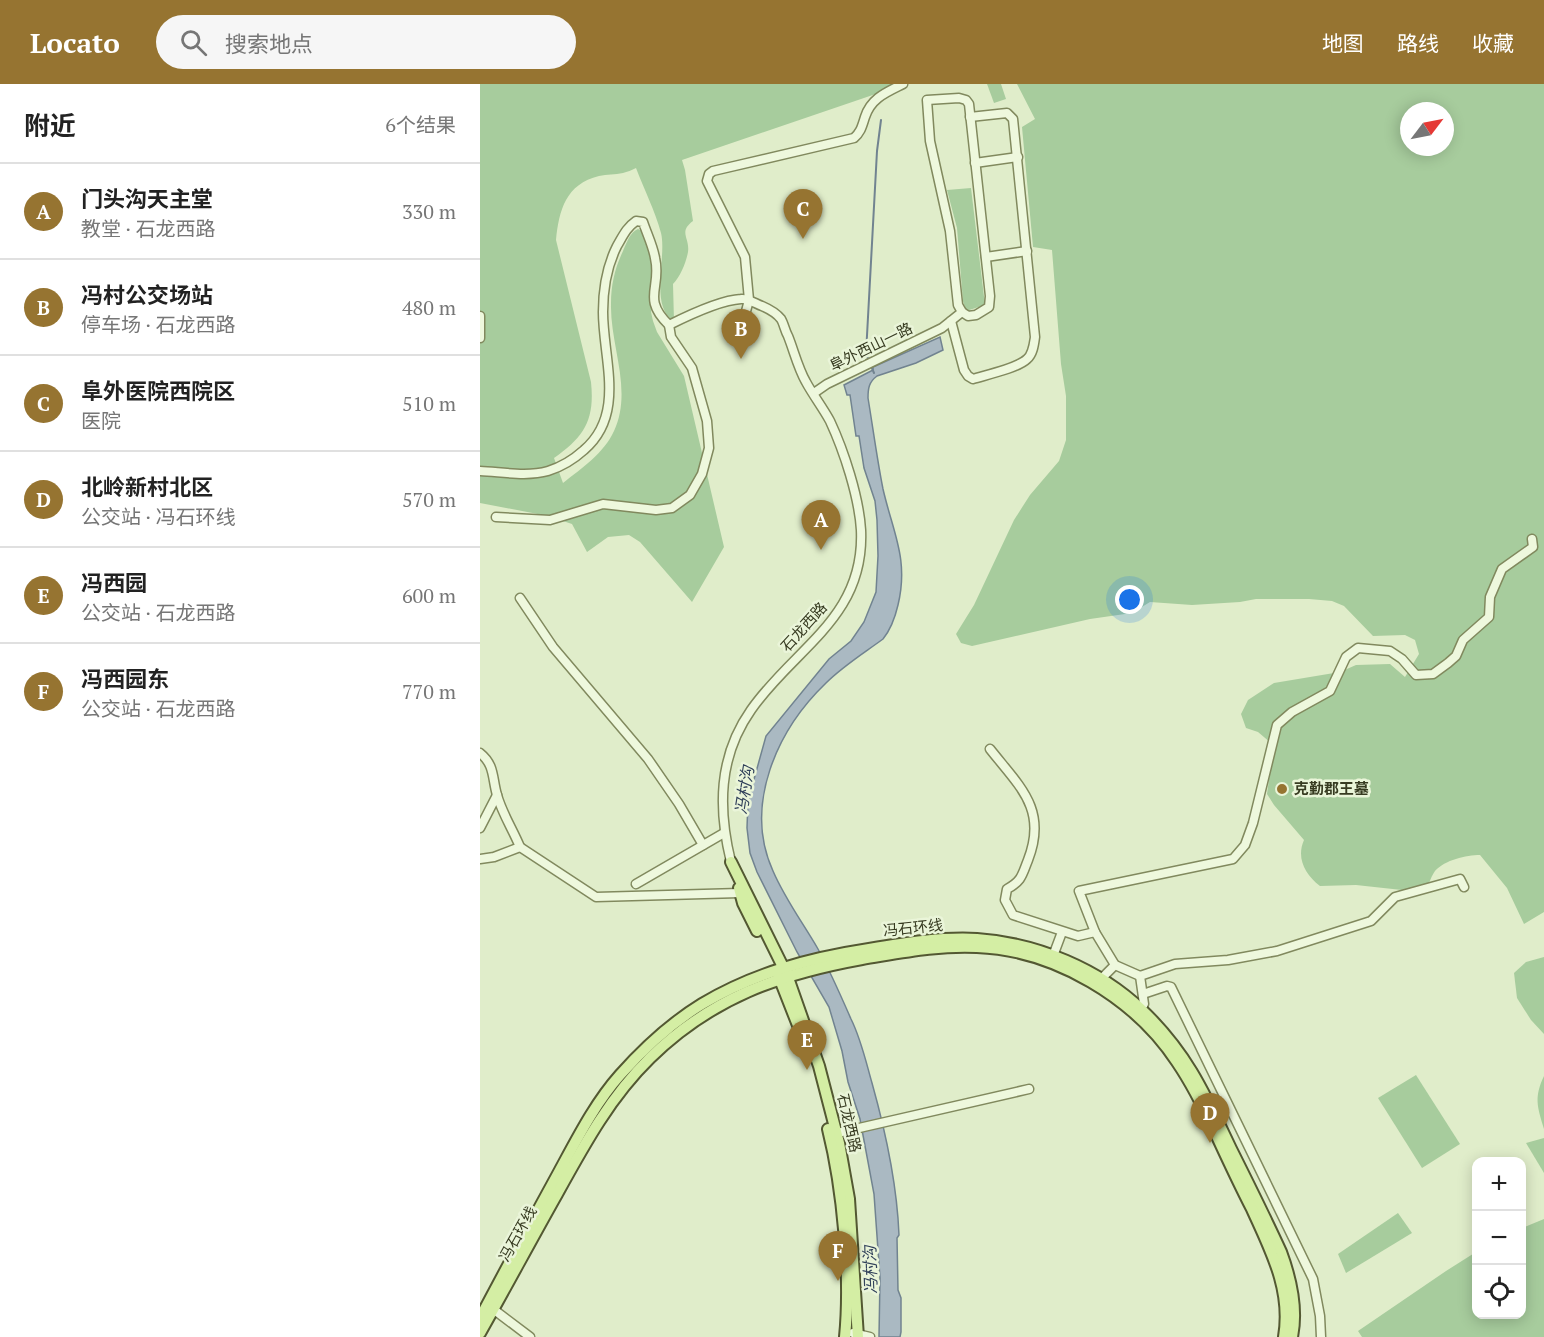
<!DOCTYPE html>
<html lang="zh">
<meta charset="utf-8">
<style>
body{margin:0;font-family:"PT Serif","Noto Sans SC",serif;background:#f6f6f6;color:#222}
.controls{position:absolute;right:18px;bottom:18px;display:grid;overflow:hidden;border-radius:12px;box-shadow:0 3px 15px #0003}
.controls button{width:54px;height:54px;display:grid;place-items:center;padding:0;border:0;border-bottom:2px solid #e0e0e0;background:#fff;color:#222;font:30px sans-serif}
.compass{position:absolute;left:920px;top:18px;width:54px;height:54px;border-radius:50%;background:#fff;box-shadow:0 3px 15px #0003;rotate:58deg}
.you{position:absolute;left:650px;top:516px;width:21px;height:21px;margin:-15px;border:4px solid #fff;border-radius:50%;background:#1a73e8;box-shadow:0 0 0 9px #1a73e833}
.badge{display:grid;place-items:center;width:39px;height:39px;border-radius:50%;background:#967431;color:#fff;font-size:20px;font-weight:700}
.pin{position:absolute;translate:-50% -50px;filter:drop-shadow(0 2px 3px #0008)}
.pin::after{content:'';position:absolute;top:32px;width:21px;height:18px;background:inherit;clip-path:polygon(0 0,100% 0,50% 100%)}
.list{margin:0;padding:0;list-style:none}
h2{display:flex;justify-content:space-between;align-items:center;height:78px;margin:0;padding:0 24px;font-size:26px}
h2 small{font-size:20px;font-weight:400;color:#767676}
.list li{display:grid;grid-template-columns:39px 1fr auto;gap:18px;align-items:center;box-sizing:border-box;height:96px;padding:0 24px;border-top:2px solid #e0e0e0}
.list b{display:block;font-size:22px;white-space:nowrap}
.list p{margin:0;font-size:20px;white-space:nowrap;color:#767676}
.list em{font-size:20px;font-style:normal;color:#767676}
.icon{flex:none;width:33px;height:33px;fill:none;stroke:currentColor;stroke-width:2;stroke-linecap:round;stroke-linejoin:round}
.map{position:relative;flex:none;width:1064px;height:1253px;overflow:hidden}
header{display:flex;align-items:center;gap:36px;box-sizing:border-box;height:84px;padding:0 30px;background:#967431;color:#fff}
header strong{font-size:28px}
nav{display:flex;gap:33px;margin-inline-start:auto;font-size:21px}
.search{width:420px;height:54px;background:#f6f6f6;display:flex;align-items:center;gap:15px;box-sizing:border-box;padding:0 21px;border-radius:33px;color:#767676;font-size:22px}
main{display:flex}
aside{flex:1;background:#fff}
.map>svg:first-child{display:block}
</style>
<header>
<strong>Locato</strong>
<div class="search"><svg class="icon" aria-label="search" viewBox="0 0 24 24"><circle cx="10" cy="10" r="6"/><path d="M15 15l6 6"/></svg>搜索地点</div>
<nav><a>地图</a><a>路线</a><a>收藏</a></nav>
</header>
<main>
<aside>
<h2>附近<small>6个结果</small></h2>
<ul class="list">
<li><span class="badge">A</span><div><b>门头沟天主堂</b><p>教堂 · 石龙西路</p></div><em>330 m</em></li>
<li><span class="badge">B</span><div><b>冯村公交场站</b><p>停车场 · 石龙西路</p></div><em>480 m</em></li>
<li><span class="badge">C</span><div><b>阜外医院西院区</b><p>医院</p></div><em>510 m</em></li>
<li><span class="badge">D</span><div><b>北岭新村北区</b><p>公交站 · 冯石环线</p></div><em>570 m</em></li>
<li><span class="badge">E</span><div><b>冯西园</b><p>公交站 · 石龙西路</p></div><em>600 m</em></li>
<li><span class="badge">F</span><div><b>冯西园东</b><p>公交站 · 石龙西路</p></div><em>770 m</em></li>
</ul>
</aside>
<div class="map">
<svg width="1064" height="1253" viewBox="0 0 1064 1253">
<rect width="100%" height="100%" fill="#e0edca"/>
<g fill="#a7cc9d" fill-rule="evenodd">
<path d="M0,0h425l-223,76 3,10 8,51c-15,11 -3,17 -5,31 -2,11 -8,25 -15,32l1,37c-25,-14 -7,-64 -13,-88 -6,-22 -17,-44 -25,-65 -4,2 -9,4 -13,5 -8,2 -16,1 -24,3 -33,8 -40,34 -43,64l35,142c4,38 -7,55 -37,76l9,25c19,-15 41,-30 51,-52 19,-41 -4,-85 -3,-127 0,-20 4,-36 12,-53 4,-9 7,-19 15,-22l4,2 10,31 -1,50 2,9 4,11 27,44 40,171 -32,55 -52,-60 -11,-7 -21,2 -21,15 -15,-28 -24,-8 -68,-13z"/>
<polygon points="507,0 521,0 526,15 514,19"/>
<path d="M537,0h527v828l-20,12 -17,-36 -27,-33c-14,0 -35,5 -45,16 -3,4 -6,12 -8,17l-16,3 -55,-6 -36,1c-15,-12 -24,-28 -16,-46l-30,-35 -7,-11 4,-29v-22l-13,-11 -12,-4 -5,-14 7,-14 26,-17 66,-11 16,-7 34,-1 15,13 14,-23 -4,-14 -10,-5 -32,1 -29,-30 -12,-5 -23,-2h-53l-16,3 -48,3 -42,-3 -18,11 -42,6 -118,27 -11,-3 -5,-9 18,-29 40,-85 16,-25 29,-34 7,-21v-44l-5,-32 -9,-114 -19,-3 -11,-120 13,-8zM929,27h36v36h-36z"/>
<polygon points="491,104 505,221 486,227 483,217 477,144 467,106"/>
<polygon points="1064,873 1064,950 1051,936 1037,914 1034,889 1046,878"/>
<polygon points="936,991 980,1060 942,1084 898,1014"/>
<path d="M1064,992v53c-7,-23 -10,-32 0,-53z"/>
<polygon points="1064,1054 1064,1089 1046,1059"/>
<polygon points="918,1129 932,1149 866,1189 858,1170"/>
<polygon points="1064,1135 1064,1253 882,1253 878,1247 966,1187 996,1168 996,1230 1042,1230 1042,1144"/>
</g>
<path fill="#aab9c2" stroke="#718390" stroke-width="1.5" d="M460,253l3,13 -27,13 -39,13c-8,6 -9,12 -9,22 5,30 9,61 15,91 10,44 26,70 15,116 -3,13 -7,24 -15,34 -19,14 -40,27 -57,44 -49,47 -83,122 -53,188 12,28 30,52 45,78 12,22 23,47 33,70 10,20 15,43 21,64 14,50 25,100 27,152l-2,3 1,52 3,8v34l-1,5h-21l1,-59 -6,-84 -14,-75 -12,-37 -6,-31 -13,-44 -32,-55 -40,-80 -7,-19 -3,-25 1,-27 18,-65 63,-77 22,-18 13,-19 12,-30 2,-36 -1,-36 -2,-19 -11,-33 -5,-32h-3l-6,-41h-3l-3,-10 29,-15v-3z"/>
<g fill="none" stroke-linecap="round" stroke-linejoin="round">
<polyline stroke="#718390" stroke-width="2" points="394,289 386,270 397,67 401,36"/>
<g stroke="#81895e" stroke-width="11">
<g id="minor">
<polygon points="479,14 486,16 489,20 510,212 509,223 496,231 488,232 482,228 478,221 470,147 450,57 447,16"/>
<polyline points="495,79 538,73"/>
<polyline points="506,173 547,167"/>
<path d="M265,231l4,-15 -4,-43 -38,-76 2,-7 4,-3 141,-33c7,-6 8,-12 11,-21 6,-19 22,-25 38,-33"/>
<polyline points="0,232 0,254"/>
<path d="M471,237l13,49 4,6 5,3c13,-4 45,-11 54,-20 6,-5 7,-15 8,-22l-22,-218 -6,-6 -37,4"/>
<polyline points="334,309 347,300 462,244 482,228"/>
<path d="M0,387c22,1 47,6 68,0 13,-4 26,-12 36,-21 42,-36 19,-91 19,-138 0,-22 4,-46 14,-66 6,-10 9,-18 19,-25l7,1c4,12 10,24 12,36 7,30 -14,40 14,67 18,-9 52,-25 72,-26 7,-1 15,5 21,7 7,3 15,8 19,13 3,5 4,12 7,17 6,15 10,32 18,46 7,13 17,26 24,39 14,30 29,76 31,109 4,88 -67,118 -110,180 -33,47 -33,99 -20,152"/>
<polyline points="16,433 70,436 123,420 176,426 192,424 210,411 222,390 229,364 227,337 212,284 191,253 189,241"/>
<polyline points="40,514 73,563 168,675 199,720 223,761"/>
<path d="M510,665c29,37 58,60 38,111 -6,15 -6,21 -21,29l-2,11 8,15 65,21 17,-4 20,33 25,11"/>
<path d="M0,669c15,12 12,25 17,42 5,18 16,35 23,52l-26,10 -14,2"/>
<polyline points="0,744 17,711"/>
<polyline points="40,763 116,813 260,809"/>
<polyline points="156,800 244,749"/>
<polyline points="615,848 599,807 753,775 765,761 773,739 797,641 812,628 850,607 866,573 878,564 910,567 922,575 936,591 953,590 968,579 976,572 983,556 1009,533 1010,513 1022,485 1053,463 1052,455"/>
<polyline points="573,872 582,848"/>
<polyline points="621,895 635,881"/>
<polyline points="663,910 687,902 691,903 833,1195 840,1232 841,1253"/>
<polyline points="656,929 664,920 660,892 695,880 748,876 797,867 891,837 915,813 980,795 984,803"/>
<polyline points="353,1050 549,1005"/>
<polyline points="13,1225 50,1253"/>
<polyline points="373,1249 390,1253"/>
</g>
</g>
<g stroke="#535832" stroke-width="14">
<g id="major">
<polyline points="251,778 307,891 339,982 359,1059 369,1115 378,1253"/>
<polyline points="259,804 263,819 277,847"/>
<polyline points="297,888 321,949"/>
<path d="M348,1045c15,60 23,147 17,208"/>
<path d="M0,1234c26,-49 52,-97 79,-146 18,-33 36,-69 61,-97 24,-27 51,-52 82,-71 52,-31 108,-46 167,-55 36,-6 72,-12 108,-10 60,4 122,30 165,71 45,43 63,84 89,139 17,34 34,68 50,103 10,27 17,56 11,85"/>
<path d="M0,1249c26,-46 51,-93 77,-139 27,-49 53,-97 93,-136 61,-60 129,-84 212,-99 38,-6 76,-14 115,-12 78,3 158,51 200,115 15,22 27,46 38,70 12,26 24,52 37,77 19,42 40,81 32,128"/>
</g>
</g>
<use href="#minor" stroke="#eef8dd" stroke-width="8"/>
<use href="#major" stroke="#d4eea4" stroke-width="10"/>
</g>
<circle fill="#967431" stroke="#eaf5d9" stroke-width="2" cx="802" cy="705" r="6"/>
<g text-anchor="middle" stroke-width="5" stroke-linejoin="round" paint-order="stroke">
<g font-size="15" fill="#373b21" stroke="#eaf5d9">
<text transform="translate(391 263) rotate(-26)" y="5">阜外西山一路</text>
<text transform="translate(324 543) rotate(-48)" y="5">石龙西路</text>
<text transform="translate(433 844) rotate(-6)" y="5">冯石环线</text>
<text transform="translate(369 1039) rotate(77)" y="5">石龙西路</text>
<text transform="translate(38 1150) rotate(-61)" y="5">冯石环线</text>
</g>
<g font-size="15" font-weight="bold" fill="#373b21" stroke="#eaf5d9" text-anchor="start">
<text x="814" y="710">克勤郡王墓</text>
</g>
<g font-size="16" font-style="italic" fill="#31415a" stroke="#eaf5d9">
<text transform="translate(264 706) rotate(-81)" y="6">冯村沟</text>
<text transform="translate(390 1186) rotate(-92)" y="6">冯村沟</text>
</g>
</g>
</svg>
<div class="controls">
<button>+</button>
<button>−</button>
<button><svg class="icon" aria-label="locate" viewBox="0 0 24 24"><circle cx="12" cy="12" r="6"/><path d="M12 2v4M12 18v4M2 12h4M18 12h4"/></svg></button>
</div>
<svg class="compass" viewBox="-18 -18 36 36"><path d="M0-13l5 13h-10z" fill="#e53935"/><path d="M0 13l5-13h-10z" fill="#767676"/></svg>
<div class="you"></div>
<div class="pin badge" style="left:341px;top:466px">A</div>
<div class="pin badge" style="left:261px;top:275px">B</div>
<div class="pin badge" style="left:323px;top:155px">C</div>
<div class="pin badge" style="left:730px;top:1059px">D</div>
<div class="pin badge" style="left:327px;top:986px">E</div>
<div class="pin badge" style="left:358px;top:1197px">F</div>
</div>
</main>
